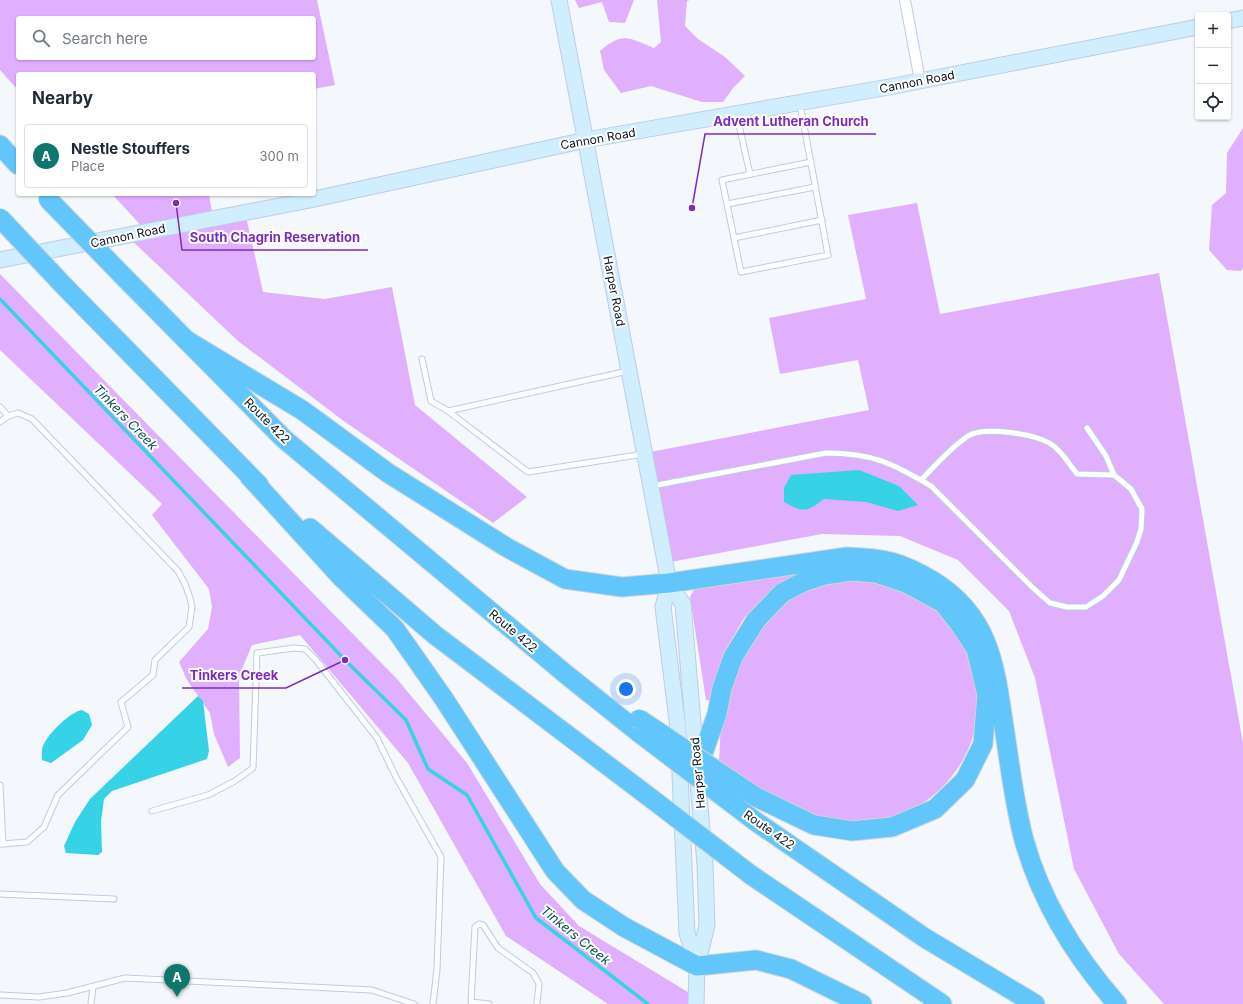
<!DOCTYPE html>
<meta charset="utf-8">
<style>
body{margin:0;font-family:Inter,sans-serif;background:#f2f2f3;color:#1f2937}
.controls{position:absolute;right:12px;top:12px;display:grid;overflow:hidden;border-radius:4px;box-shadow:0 1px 3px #0004}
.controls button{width:36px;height:36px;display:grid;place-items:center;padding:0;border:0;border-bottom:1px solid #e0e1e3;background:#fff;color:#1f2937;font:20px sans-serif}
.you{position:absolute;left:626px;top:689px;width:14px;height:14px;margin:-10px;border:3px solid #fff;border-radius:50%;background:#1a73e8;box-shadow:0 0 0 6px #1a73e833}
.badge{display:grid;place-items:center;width:26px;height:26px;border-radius:50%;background:#0f766e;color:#fff;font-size:13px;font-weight:700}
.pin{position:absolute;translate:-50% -33px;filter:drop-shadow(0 1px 2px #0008)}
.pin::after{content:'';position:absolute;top:21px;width:14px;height:12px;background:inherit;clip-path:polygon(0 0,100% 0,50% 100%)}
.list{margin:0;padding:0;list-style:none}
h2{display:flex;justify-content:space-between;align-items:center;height:52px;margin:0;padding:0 16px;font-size:17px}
h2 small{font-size:13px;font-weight:400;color:#747a83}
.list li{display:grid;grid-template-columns:26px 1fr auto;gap:12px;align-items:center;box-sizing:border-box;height:64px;margin:0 8px 8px;padding:0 8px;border:1px solid #e0e1e3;border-radius:4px}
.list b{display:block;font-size:15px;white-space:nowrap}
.list p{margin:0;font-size:13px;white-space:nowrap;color:#747a83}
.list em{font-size:13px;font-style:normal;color:#747a83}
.icon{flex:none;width:22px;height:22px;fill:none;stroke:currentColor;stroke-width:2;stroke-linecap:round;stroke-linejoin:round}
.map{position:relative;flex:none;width:1243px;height:1004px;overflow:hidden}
.search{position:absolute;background:#fff;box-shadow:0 1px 3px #0004;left:16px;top:16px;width:300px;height:44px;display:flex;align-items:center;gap:10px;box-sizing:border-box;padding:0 14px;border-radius:4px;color:#747a83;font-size:15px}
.panel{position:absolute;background:#fff;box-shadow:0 1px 3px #0004;left:16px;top:72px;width:300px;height:124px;border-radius:4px}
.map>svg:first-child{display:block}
</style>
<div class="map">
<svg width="1243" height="1004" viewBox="0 0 1243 1004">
<rect width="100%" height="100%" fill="#f4f7fc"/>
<g fill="#e0affe" fill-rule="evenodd">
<path d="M0,0h317l18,85 -21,4v-15h-296v16l-18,-20zM18,18h296v40h-296z"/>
<polygon points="575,0 634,0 625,23 609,22 602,2 579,8"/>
<path d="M657,0h33l-3,1 -2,25 13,13 27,18 20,19 -12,12 -10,14h-21l-51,-16 -30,7 -17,-23 -4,-19c23,-20 29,-13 54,-3l7,-6z"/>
<polygon points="1243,128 1243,268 1241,271 1227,270 1209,250 1212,205 1226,193 1227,153"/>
<polygon points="112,194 209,194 213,218 245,212 263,292 325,299 392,287 415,405 527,497 493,523 345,422 238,341 127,236 146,231"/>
<polygon points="917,203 940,314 1159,273 1243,743 1243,1004 1164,1004 1119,954 1074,869 1035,678 1009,611 958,560 900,536 822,534 665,563 645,453 869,410 858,360 780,374 769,318 866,299 848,215"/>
<polygon points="0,274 397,679 467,763 540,884 579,926 696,997 696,1004 608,1004 506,936 408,763 300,635 252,645 239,676 240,758 228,767 214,734 210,713 187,680 179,662 208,629 212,607 209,589 152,515 162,504 0,350"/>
<polygon points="797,568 799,574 771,590 744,618 723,654 712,701 706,700 690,597 695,588"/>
<path d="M853,576c11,2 25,2 36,5 9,3 42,21 50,28 7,5 13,17 18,24 43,59 19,142 -44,176 -6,3 -12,8 -19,10 -10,3 -34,4 -45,4 -42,-1 -97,-36 -130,-60l2,-43 18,-63 46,-60 38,-17z"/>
</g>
<g fill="#36d2e5">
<path d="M859,470l40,16 19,19 -20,6 -32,-9 -42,-3c-18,13 -20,14 -40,3v-14l7,-13z"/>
<polygon points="198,696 203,701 209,751 207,759 112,791 104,799 101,821 102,852 98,855 66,853 64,846 75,822 90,799"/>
<path d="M82,710l7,4 3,11 -9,15 -32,23 -9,-3c0,-5 -1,-12 2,-16 5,-11 26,-32 38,-34z"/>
</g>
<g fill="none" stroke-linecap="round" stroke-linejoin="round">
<polyline stroke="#36d2e5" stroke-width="3.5" points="0,299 345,660 406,720 428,769 467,795 536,918 648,1004"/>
<g stroke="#bdcce5" stroke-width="7">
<g id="lane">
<polyline points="800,104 828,255 741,272 722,180 811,162"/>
<polyline points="737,116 750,174"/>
<polyline points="727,204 815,187"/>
<polyline points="734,238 822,220"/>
<polyline points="422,359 431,401 448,411"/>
<polyline points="628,371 448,411 528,472 644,454"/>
<polyline points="0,407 8,416 0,422"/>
<polyline points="1087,428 1106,456 1114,475"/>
<path d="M652,486l174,-33c46,0 66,10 105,33l101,101 18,16 17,4h19l17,-11 16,-16 18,-38 4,-13 1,-20 -11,-20 -17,-14 -37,-1c-8,-10 -15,-23 -26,-30 -16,-10 -66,-18 -83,-8 -18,12 -32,29 -47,44"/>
<polyline points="0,785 3,844 1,844"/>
<polyline points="152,811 208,795 235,781 253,768 257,653 294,648 305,649 316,660 377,738 396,777 441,857 437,969 433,1004"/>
<polyline points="3,844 27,842 44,827 58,795 128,727 121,702 153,675 155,660 189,627 192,607 190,598 185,584 178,571 32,419 18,413 8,416"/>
<polyline points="0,894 114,899"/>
<polyline points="0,995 39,997 67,993 125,978 372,990 414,1004"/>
<polyline points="91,1004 93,987"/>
<polyline points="489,1004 471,1002 475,927 479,924 483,925 498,948 533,973 539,984 537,1004"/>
</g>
</g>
<g stroke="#bdcce5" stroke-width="12">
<polyline id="street" points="905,0 920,81"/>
</g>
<g stroke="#bdcce5" stroke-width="17">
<g id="secondary">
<polyline points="559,0 669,583 683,604 705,865 707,925 697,966 696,1004"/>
<polyline points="1228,21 1243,18"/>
<polyline points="0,260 310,200 586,140 889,87 1198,27"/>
<polyline points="669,583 663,607 678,729 687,933 697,965"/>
</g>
</g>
<g stroke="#d4d5d6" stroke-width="21">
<g id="highway">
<polyline points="0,145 18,165"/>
<polyline points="122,275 284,439 568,676 642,735"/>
<polyline points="65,287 259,485"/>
<path d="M186,340l116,70 86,63 118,74 59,32 57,8 47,-4 178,-26c37,1 54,5 86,24 57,35 62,85 71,146 6,38 10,76 20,113 17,61 51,116 93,164"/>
<polyline points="249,476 342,578 395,629 444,699 555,871 583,900 624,927 697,966 756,960 791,969 862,1004"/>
<polyline points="310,528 435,635 648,796"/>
<polyline points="697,770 717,714 722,688 733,657 756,620 782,593 803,582 824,575 851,571 876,573 906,583 943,603 961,626 976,649 987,695 983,744 965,780 935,809 892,827 852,831 814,825 756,797"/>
<polyline points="755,821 925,938 1035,1004"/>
<polyline points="751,875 942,1004"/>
</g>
</g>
<use href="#lane" stroke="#fff" stroke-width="5"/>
<use href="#street" stroke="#fff" stroke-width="10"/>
<use href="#secondary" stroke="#d0eefe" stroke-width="15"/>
<use href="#highway" stroke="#62c6fa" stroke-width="19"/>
<g stroke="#d4d5d6" stroke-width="21" stroke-linecap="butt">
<g id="highway-bridge">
<polyline points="48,199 122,275"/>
<polyline points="0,218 65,287"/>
<polyline points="639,719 756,797"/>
<polyline points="642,735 755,821"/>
<polyline points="648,796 751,875"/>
</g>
</g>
<use href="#highway-bridge" stroke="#62c6fa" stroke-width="19"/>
</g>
<g text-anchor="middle" stroke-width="4" stroke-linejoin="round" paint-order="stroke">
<g font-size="12" fill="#0e131c" stroke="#fff">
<text transform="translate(917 82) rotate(-11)" y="4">Cannon Road</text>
<text transform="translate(598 139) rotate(-10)" y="4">Cannon Road</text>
<text transform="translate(128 236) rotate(-12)" y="4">Cannon Road</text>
<text transform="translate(614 291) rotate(79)" y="4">Harper Road</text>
<text transform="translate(267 421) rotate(45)" y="4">Route 422</text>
<text transform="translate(513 631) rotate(40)" y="4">Route 422</text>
<text transform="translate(698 773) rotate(-95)" y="4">Harper Road</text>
<text transform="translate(769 830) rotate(35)" y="4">Route 422</text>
</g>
<g font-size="13" font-style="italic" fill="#0b4d55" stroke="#fff">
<text transform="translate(126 417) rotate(46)" y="5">Tinkers Creek</text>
<text transform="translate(576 935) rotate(39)" y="5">Tinkers Creek</text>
</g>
</g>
<path fill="none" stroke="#7b2cbf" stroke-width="1.5" d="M692 208L705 134H876M176 203L182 250H368M345 660L286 688H182"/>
<g fill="#7b2cbf" stroke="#fff" stroke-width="1.5">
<circle cx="692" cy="208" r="4"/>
<circle cx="176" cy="203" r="4"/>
<circle cx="345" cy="660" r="4"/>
</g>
<g font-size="13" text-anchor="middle" font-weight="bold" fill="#7b2cbf" stroke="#fff" stroke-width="4" stroke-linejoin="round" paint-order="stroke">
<text x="791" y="126">Advent Lutheran Church</text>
<text x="275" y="242">South Chagrin Reservation</text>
<text x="234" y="680">Tinkers Creek</text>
</g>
</svg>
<div class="controls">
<button>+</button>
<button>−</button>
<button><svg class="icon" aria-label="locate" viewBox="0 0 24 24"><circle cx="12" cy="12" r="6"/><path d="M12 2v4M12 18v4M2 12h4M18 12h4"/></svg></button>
</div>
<div class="you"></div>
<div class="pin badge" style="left:177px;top:997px">A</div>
<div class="search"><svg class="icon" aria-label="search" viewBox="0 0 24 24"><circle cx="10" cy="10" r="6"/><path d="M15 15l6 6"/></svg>Search here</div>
<section class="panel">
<h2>Nearby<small></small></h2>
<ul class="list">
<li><span class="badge">A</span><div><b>Nestle Stouffers</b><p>Place</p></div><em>300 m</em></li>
</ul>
</section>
</div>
